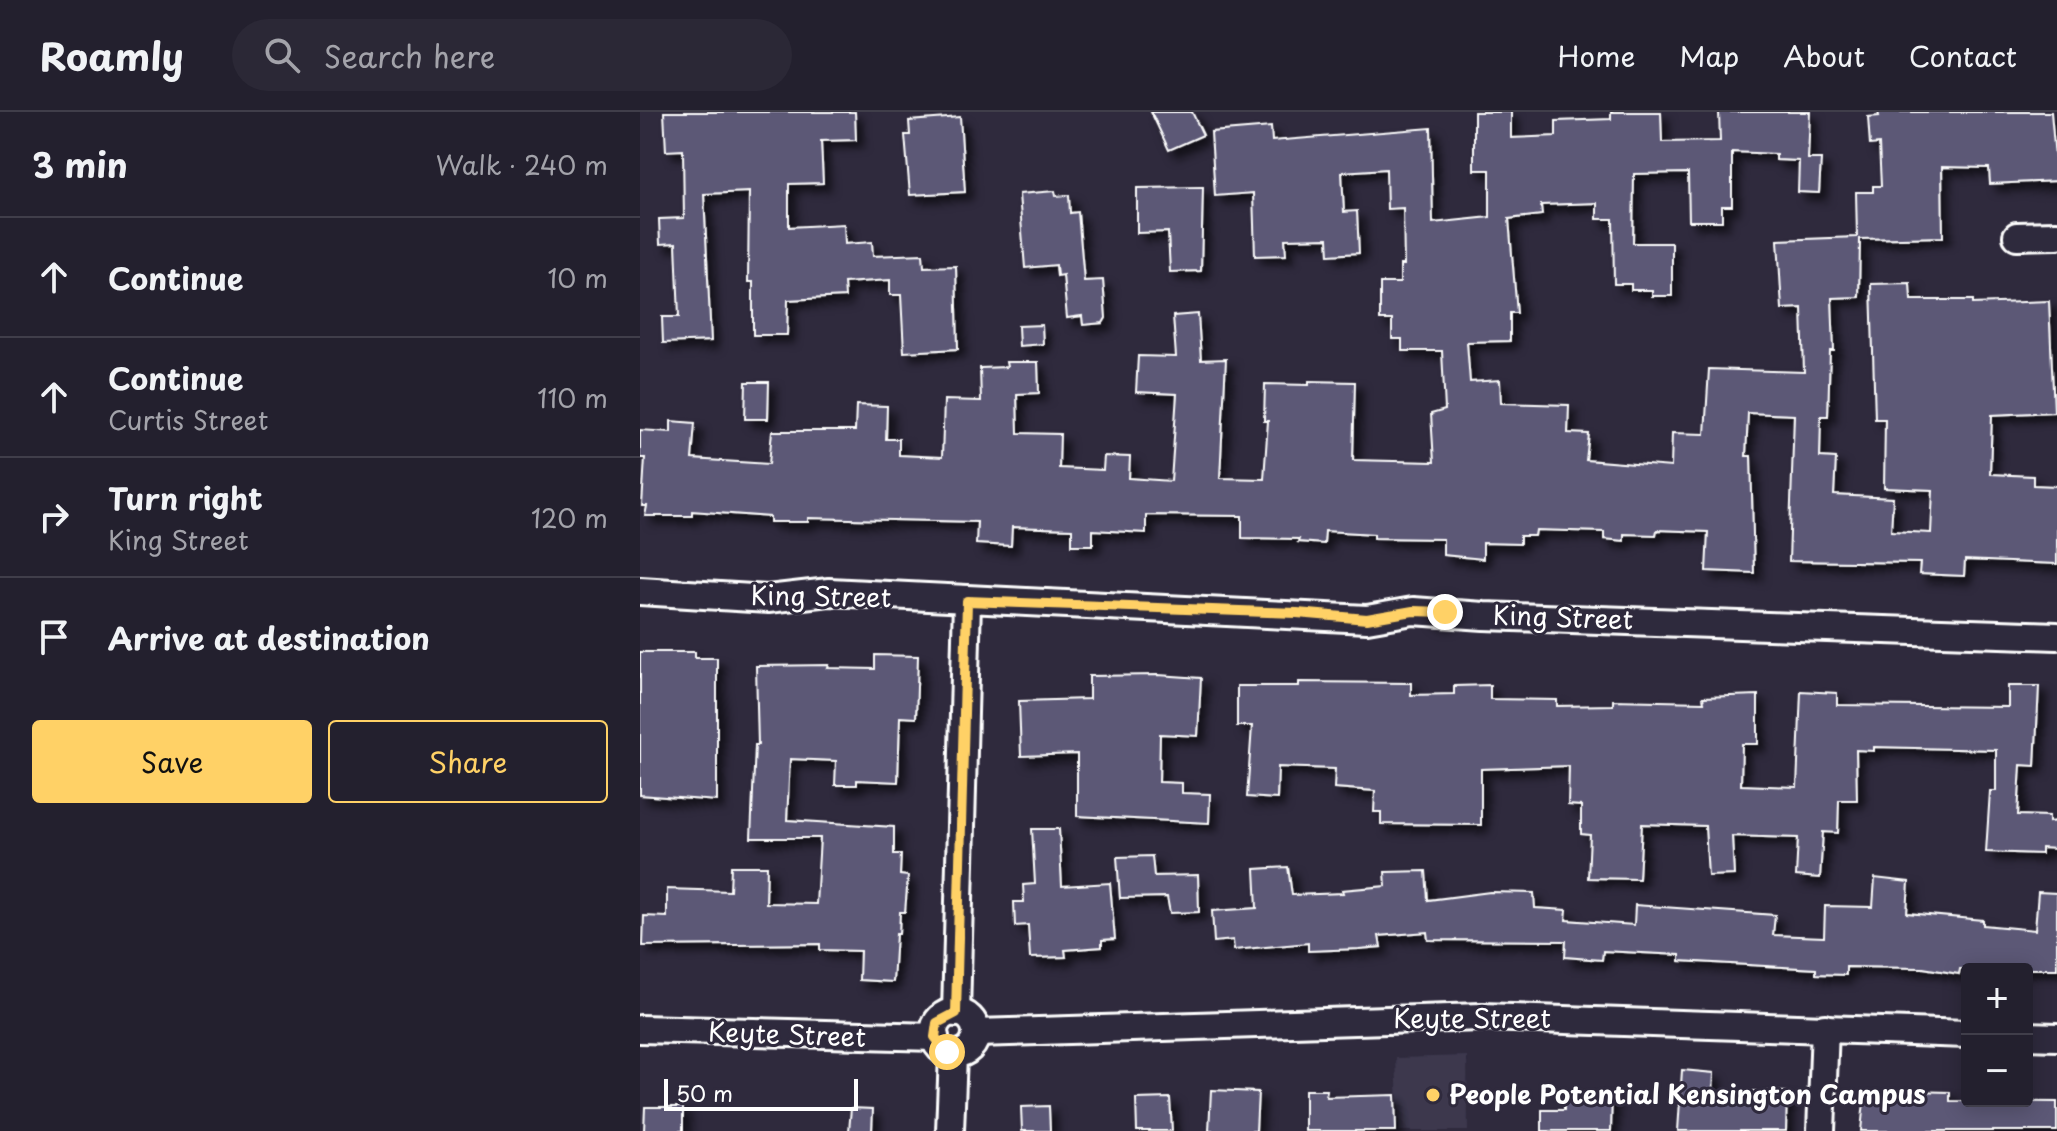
<!DOCTYPE html>
<meta charset="utf-8">
<style>
body{margin:0;font-family:"Playpen Sans",sans-serif;background:#2b2836;color:#f1f3f6}
.controls{position:absolute;right:24px;bottom:24px;display:grid;overflow:hidden;border-radius:8px;box-shadow:0 4px 20px #0003}
.controls button{width:72px;height:72px;display:grid;place-items:center;padding:0;border:0;border-bottom:2px solid #403e4a;background:#23202e;color:#f1f3f6;font:40px sans-serif}
.scale{position:absolute;left:24px;bottom:20px;width:194px;box-sizing:border-box;padding-left:8px;border:4px solid #fff;border-top:0;font-size:22px;line-height:28px;white-space:nowrap;color:#fff;-webkit-text-stroke:6px #2f2a3d;paint-order:stroke}
.stop{position:absolute;width:24px;height:24px;margin:-18px;border:6px solid #ffd166;border-radius:50%;background:#fff}
.stop.end{background:#ffd166;border-color:#fff;box-shadow:0 2px 8px #0008}
.list{margin:0;padding:0;list-style:none}
h2{display:flex;justify-content:space-between;align-items:center;height:104px;margin:0;padding:0 32px;font-size:34px}
h2 small{font-size:26px;font-weight:400;color:#a3a3aa}
.list li{display:grid;grid-template-columns:52px 1fr auto;gap:24px;align-items:center;box-sizing:border-box;height:120px;padding:0 32px;border-top:2px solid #403e4a}
.list b{display:block;font-size:30px;white-space:nowrap}
.list p{margin:0;font-size:26px;white-space:nowrap;color:#a3a3aa}
.list em{font-size:26px;font-style:normal;color:#a3a3aa}
.actions{display:flex;gap:16px;padding:24px 32px}
.actions a{flex:1;padding:18px 0;border:2px solid #ffd166;border-radius:8px;text-align:center;font-size:28px;color:#ffd166}
.actions .main{background:#ffd166;color:#111}
.icon{flex:none;width:44px;height:44px;fill:none;stroke:currentColor;stroke-width:2;stroke-linecap:round;stroke-linejoin:round}
.map{position:relative;flex:none;width:1417px;height:1019px;overflow:hidden}
header{display:flex;align-items:center;gap:48px;box-sizing:border-box;height:112px;padding:0 40px;background:#23202e;border-bottom:2px solid #403e4a}
header strong{font-size:38px}
nav{display:flex;gap:44px;margin-inline-start:auto;font-size:28px}
.search{width:560px;height:72px;background:#2b2836;display:flex;align-items:center;gap:20px;box-sizing:border-box;padding:0 28px;border-radius:44px;color:#a3a3aa;font-size:30px}
main{display:flex}
aside{flex:1;background:#23202e}
.map>svg:first-child{display:block}
</style>
<header>
<strong>Roamly</strong>
<div class="search"><svg class="icon" aria-label="search" viewBox="0 0 24 24"><circle cx="10" cy="10" r="6"/><path d="M15 15l6 6"/></svg>Search here</div>
<nav><a>Home</a><a>Map</a><a>About</a><a>Contact</a></nav>
</header>
<main>
<aside>
<h2>3 min<small>Walk · 240 m</small></h2>
<ul class="list">
<li><svg class="icon" aria-label="ahead" viewBox="0 0 24 24"><path d="M12 20V5M6 11l6-6 6 6"/></svg><div><b>Continue</b></div><em>10 m</em></li>
<li><svg class="icon" aria-label="ahead" viewBox="0 0 24 24"><path d="M12 20V5M6 11l6-6 6 6"/></svg><div><b>Continue</b><p>Curtis Street</p></div><em>110 m</em></li>
<li><svg class="icon" aria-label="right" viewBox="0 0 24 24"><path d="M7 20v-9h11M14 6l5 5-5 5"/></svg><div><b>Turn right</b><p>King Street</p></div><em>120 m</em></li>
<li><svg class="icon" aria-label="arrive" viewBox="0 0 24 24"><path d="M6 21V4h12l-3 4 3 4H6"/></svg><div><b>Arrive at destination</b></div></li>
</ul>
<div class="actions"><a class="main">Save</a><a>Share</a></div>
</aside>
<div class="map">
<svg width="1417" height="1019" viewBox="0 0 1417 1019">
<defs>
<filter id="shadow"><feDropShadow dx="7" dy="7" stdDeviation="4" flood-color="#0009"/></filter>
</defs>
<rect width="100%" height="100%" fill="#2f2a3d"/>
<filter id="ink" filterUnits="userSpaceOnUse"><feTurbulence type="fractalNoise" baseFrequency=".0125" numOctaves="2"/><feDisplacementMap in="SourceGraphic" scale="16" xChannelSelector="R" yChannelSelector="G"/><feConvolveMatrix kernelMatrix="1 2 1 2 8 2 1 2 1" color-interpolation-filters="sRGB"/></filter>
<g filter="url(#ink)">
<polygon fill="#3c384e" points="827,944 828,1019 759,1019 756,946"/>
<g fill="#5c5976" stroke="#fff" stroke-width="2" filter="url(#shadow)">
<polygon points="24,0 215,0 216,28 181,29 183,71 149,72 149,115 204,112 205,132 232,130 233,144 283,142 284,155 316,154 318,237 264,240 261,183 250,183 250,168 204,171 205,185 148,188 147,223 113,223 113,170 108,170 109,80 64,82 71,229 23,231 22,205 39,205 36,131 20,132 19,107 44,106 43,38 26,39"/>
<polygon points="511,0 552,0 563,23 529,38"/>
<polygon points="834,0 871,0 871,26 916,24 916,9 971,7 971,0 1021,0 1022,30 1080,29 1079,0 1170,0 1168,47 1181,47 1179,81 1158,80 1159,49 1136,48 1136,42 1092,40 1092,94 1082,94 1082,109 1049,109 1048,61 994,62 993,131 1032,131 1032,184 1012,184 1012,178 991,178 991,172 974,172 973,107 957,107 957,91 901,93 902,103 869,107 877,201 870,201 870,229 827,230 830,270 860,268 861,291 929,293 928,321 949,322 946,348 1031,355 1032,321 1065,322 1069,257 1164,260 1162,196 1142,197 1138,128 1217,125 1216,80 1233,80 1233,74 1241,74 1239,32 1230,33 1228,5 1239,4 1238,0 1411,0 1417,69 1350,72 1349,56 1302,55 1303,125 1220,127 1219,185 1192,186 1194,239 1190,239 1188,304 1181,304 1180,345 1196,346 1194,383 1253,386 1251,419 1291,421 1293,378 1244,376 1245,307 1235,307 1231,172 1270,171 1271,188 1333,188 1333,192 1409,189 1414,300 1352,303 1350,362 1393,364 1393,373 1417,374 1417,452 1325,448 1324,464 1279,462 1280,451 1149,449 1154,303 1108,301 1106,344 1111,344 1114,461 1066,459 1068,420 1017,418 1016,423 984,422 984,429 964,427 964,420 896,418 895,424 880,424 880,432 843,431 843,447 803,443 803,427 734,426 734,422 685,419 684,432 658,430 659,427 602,426 602,404 506,403 506,421 453,418 453,433 432,433 432,417 372,415 371,434 336,432 337,410 168,406 168,410 130,410 130,405 52,399 52,404 5,404 7,394 2,394 5,346 0,346 0,318 31,320 31,309 55,311 52,347 129,352 132,319 215,319 216,293 247,294 246,327 259,327 259,343 302,345 304,288 341,289 340,256 367,255 366,250 398,250 399,281 377,282 378,321 420,322 419,356 463,358 464,344 490,345 489,366 531,369 537,282 496,280 498,244 536,245 533,204 558,202 561,248 586,247 580,366 624,367 628,309 624,309 625,272 669,273 669,269 715,270 713,348 794,350 791,302 805,298 802,239 762,239 762,227 752,227 752,208 740,208 740,171 760,171 760,153 764,153 763,96 747,97 746,57 702,60 704,100 717,99 719,141 689,143 688,126 645,127 646,143 615,144 613,81 575,84 571,20 631,15 632,29 791,16 793,111 850,105 850,58 834,58"/>
<polygon points="320,5 325,80 270,83 265,23 270,23 269,9"/>
<polygon points="563,75 561,159 530,160 528,120 497,121 497,76"/>
<polygon points="415,79 416,84 429,83 430,101 438,100 444,169 463,168 466,206 463,211 443,213 442,204 427,206 423,163 417,164 416,153 385,156 379,82"/>
<polygon points="402,213 403,232 379,234 378,214"/>
<polygon points="106,270 129,270 128,307 105,307"/>
<polygon points="0,540 55,540 55,546 77,546 77,689 0,683"/>
<polygon points="235,543 278,544 276,606 260,605 258,670 217,668 217,673 195,673 196,649 150,647 147,708 254,715 254,742 261,742 260,763 268,764 265,800 260,800 259,822 256,822 253,870 219,868 220,839 180,838 180,832 3,834 4,804 27,805 27,777 90,779 91,754 127,754 126,791 176,792 180,726 111,726 115,633 118,633 116,554 189,553 188,556 235,557"/>
<polygon points="518,563 561,566 558,624 520,622 519,670 542,671 542,681 570,682 569,711 437,704 437,642 381,644 379,589 449,587 449,564"/>
<polygon points="659,570 771,571 771,583 814,582 814,574 850,573 850,587 917,588 917,594 973,593 973,588 1064,590 1063,585 1118,583 1118,632 1102,632 1101,673 1157,675 1161,579 1197,581 1197,593 1368,595 1368,574 1399,574 1395,654 1381,653 1378,703 1409,704 1409,710 1417,709 1417,737 1401,736 1401,742 1346,740 1350,679 1356,679 1356,638 1234,635 1234,639 1216,638 1217,688 1199,688 1198,721 1183,720 1180,766 1156,764 1158,726 1092,724 1094,763 1068,764 1065,714 1002,712 999,767 948,766 950,723 941,722 941,694 928,693 929,654 841,657 841,713 741,712 741,700 734,700 735,679 694,676 695,657 638,655 637,687 607,685 612,614 597,614 597,574 659,574"/>
<polygon points="392,717 419,717 422,774 470,771 475,827 462,828 462,835 425,838 426,845 390,846 388,813 375,814 374,790 384,790 383,773 395,772"/>
<polygon points="512,744 514,764 558,763 559,800 530,801 527,785 480,786 477,745"/>
<polygon points="648,755 652,783 703,781 702,778 746,774 745,760 786,759 788,788 850,780 894,781 895,796 927,798 926,808 994,813 995,793 1135,803 1133,823 1184,825 1185,794 1233,795 1235,766 1269,770 1267,801 1343,808 1343,813 1395,818 1398,780 1417,781 1417,857 1320,857 1319,862 1283,856 1206,855 1206,863 1176,862 1176,857 1040,849 1040,843 963,839 962,848 925,845 926,829 788,828 787,820 739,824 741,835 719,837 668,839 668,831 594,838 593,828 574,830 572,799 617,796 615,757"/>
<polygon points="1042,958 1074,961 1073,981 1112,983 1112,979 1147,980 1146,1019 1038,1019"/>
<polygon points="571,978 618,980 616,1019 569,1019"/>
<polygon points="665,978 687,978 686,985 755,983 756,1019 665,1019"/>
<polygon points="1225,979 1272,983 1272,979 1310,980 1310,989 1417,990 1417,1019 1221,1019"/>
<polygon points="924,980 972,981 971,1019 902,1019 902,998 924,998"/>
<polygon points="530,986 532,1019 497,1019 496,987"/>
<polygon points="409,994 410,1019 382,1019 381,995"/>
<polygon points="5,995 43,995 43,1019 4,1019"/>
<polygon points="211,996 233,997 232,1019 209,1019"/>
</g>
<g fill="none" stroke-linecap="round" stroke-linejoin="round">
<g stroke="#fff" stroke-width="32">
<g id="street">
<polyline points="1377,124 1417,123"/>
<polyline points="0,479 128,487 189,480 727,507 773,499 844,504 1417,524"/>
<circle cx="315" cy="921" r="21"/>
<polyline points="316,901 327,489"/>
<polyline points="0,917 295,925"/>
<polyline points="336,921 842,905 1327,922"/>
<polyline points="1387,924 1417,925"/>
<polyline points="310,1019 313,942"/>
<polyline points="1181,1019 1185,916"/>
</g>
</g>
<use href="#street" stroke="#2f2a3d" stroke-width="26"/>
</g>
</g>
<g fill="none" stroke-linecap="round" stroke-linejoin="round" filter="url(#ink)">
<polyline stroke="#ffd166" stroke-width="10" points="307,940 295,925 297,911 316,901 327,489 657,501 727,507 773,499 805,500"/>
</g>
<circle fill="#ffd166" stroke="#2f2a3d" stroke-width="3" cx="793" cy="983" r="8"/>
<g text-anchor="middle" stroke-width="6" stroke-linejoin="round" paint-order="stroke">
<g font-size="26" fill="#fff" stroke="#2f2a3d">
<text transform="translate(181 485) rotate(1)" y="9">King Street</text>
<text transform="translate(923 506) rotate(2)" y="9">King Street</text>
<text x="832" y="916">Keyte Street</text>
<text transform="translate(147 923) rotate(2)" y="9">Keyte Street</text>
</g>
<g font-size="26" font-weight="bold" fill="#fff" stroke="#2f2a3d" text-anchor="start">
<text x="809" y="992">People Potential Kensington Campus</text>
</g>
</g>
</svg>
<div class="controls">
<button>+</button>
<button>−</button>
</div>
<div class="scale">50 m</div>
<div class="stop" style="left:307px;top:940px"></div>
<div class="stop end" style="left:805px;top:500px"></div>
</div>
</main>
